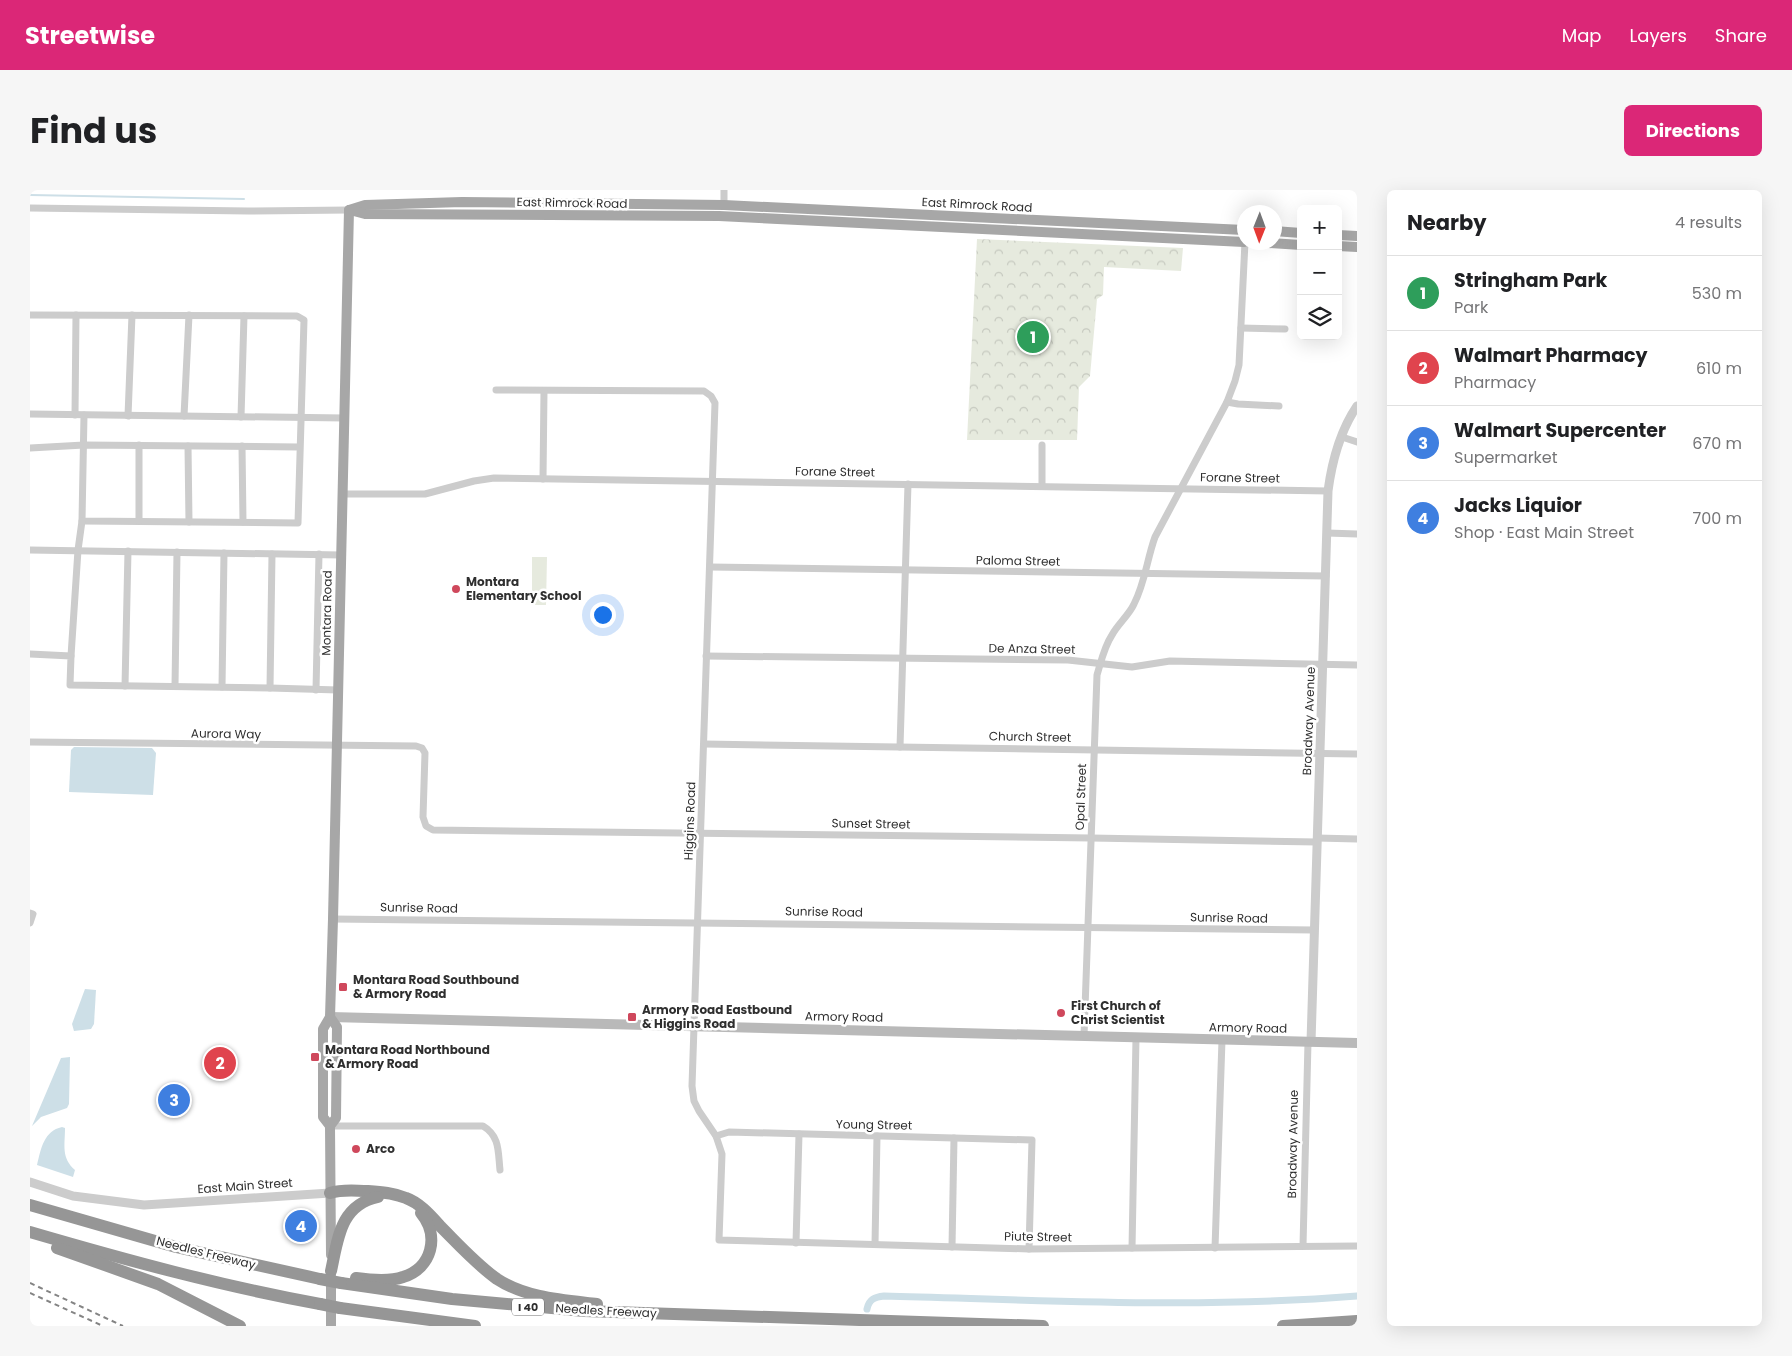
<!DOCTYPE html>
<meta charset="utf-8">
<style>
body{margin:0;font-family:Poppins,sans-serif;background:#f6f6f6;color:#202124}
.controls{position:absolute;right:15px;top:15px;display:grid;overflow:hidden;border-radius:8px;box-shadow:0 5px 20px #0002}
.controls button{width:45px;height:45px;display:grid;place-items:center;padding:0;border:0;border-bottom:1px solid #e0e0e0;background:#fff;color:#202124;font:25px sans-serif}
.compass{position:absolute;left:1207px;top:15px;width:45px;height:45px;border-radius:50%;background:#fff;box-shadow:0 5px 20px #0002;rotate:181deg}
.you{position:absolute;left:572px;top:424px;width:18px;height:18px;margin:-12px;border:4px solid #fff;border-radius:50%;background:#1a73e8;box-shadow:0 0 0 8px #1a73e833}
.badge{display:grid;place-items:center;width:32px;height:32px;border-radius:50%;background:#db2777;color:#fff;font-size:16px;font-weight:700}
.pin{position:absolute;translate:-50% -50%;border:2px solid #fff;box-shadow:0 1px 5px #0006}
.list{margin:0;padding:0;list-style:none}
h2{display:flex;justify-content:space-between;align-items:center;height:65px;margin:0;padding:0 20px;font-size:21px}
h2 small{font-size:16px;font-weight:400;color:#757577}
.list li{display:grid;grid-template-columns:32px 1fr auto;gap:15px;align-items:center;box-sizing:border-box;height:75px;padding:0 20px;border-top:1px solid #e0e0e0}
.list b{display:block;font-size:19px;white-space:nowrap}
.list p{margin:0;font-size:16px;white-space:nowrap;color:#757577}
.list em{font-size:16px;font-style:normal;color:#757577}
.icon{flex:none;width:28px;height:28px;fill:none;stroke:currentColor;stroke-width:2;stroke-linecap:round;stroke-linejoin:round}
.map{position:relative;flex:none;width:1327px;height:1136px;overflow:hidden;border-radius:8px}
header{display:flex;align-items:center;gap:30px;box-sizing:border-box;height:70px;padding:0 25px;background:#db2777;color:#fff}
header strong{font-size:24px}
nav{display:flex;gap:28px;margin-inline-start:auto;font-size:18px}
.intro{display:flex;align-items:center;justify-content:space-between;box-sizing:border-box;height:120px;padding:0 30px}
h1{margin:0;font-size:35px}
.button{padding:12px 22px;border-radius:8px;background:#db2777;color:#fff;font-size:18px;font-weight:700}
main{display:flex;gap:30px;padding:0 30px}
aside{flex:1;background:#fff;border-radius:8px;box-shadow:0 5px 20px #0002}
.map>svg:first-child{display:block}
</style>
<header>
<strong>Streetwise</strong>
<nav><a>Map</a><a>Layers</a><a>Share</a></nav>
</header>
<div class="intro"><h1>Find us</h1><a class="button">Directions</a></div>
<main>
<div class="map">
<svg width="1327" height="1136" viewBox="0 0 1327 1136">
<defs>
<pattern id="park-crowns" width="20" height="18" patternUnits="userSpaceOnUse" patternTransform="scale(1.25)"><rect width="20" height="18" fill="#e6eade"/><path d="M2 6a3 3 0 1 1 6 0M12 15a3 3 0 1 1 6 0" fill="none" stroke="#c6c9bf"/></pattern>
</defs>
<rect width="100%" height="100%" fill="#fff"/>
<polygon fill="#e6eade" points="502,367 517,367 516,415 502,415"/>
<polygon fill="url(#park-crowns)" points="947,49 1153,58 1151,81 1074,77 1073,105 1067,109 1060,186 1049,197 1047,250 937,250"/>
<g fill="#cddfe7">
<polygon points="44,557 122,558 126,563 123,605 39,602 41,560"/>
<polygon points="55,799 66,800 64,834 61,839 44,841 42,834"/>
<polygon points="40,867 39,914 37,918 11,927 2,936 31,868"/>
<path d="M32,937l3,1c0,17 -4,30 10,42l-2,7 -36,-12c4,-17 7,-34 25,-38z"/>
</g>
<g fill="none" stroke-linecap="round" stroke-linejoin="round">
<polyline stroke="#cddfe7" stroke-width="2" points="0,5 214,9"/>
<path stroke="#cddfe7" stroke-width="7" d="M837,1119c2,-10 8,-12 17,-13 157,4 316,13 473,0"/>
<g stroke="#ccc" stroke-width="7">
<polyline points="694,15 694,0"/>
<polyline points="0,18 218,21 319,20"/>
<polyline points="0,125 267,126 274,130 268,333 52,331 54,225"/>
<polyline points="1211,138 1255,139"/>
<polyline points="466,200 674,201 681,206 685,213 662,896 664,911 669,921 686,946 692,964 689,1050 999,1059 1327,1056"/>
<polyline points="1197,212 1208,214 1249,216"/>
<polyline points="0,224 314,228"/>
<polyline points="45,225 46,125"/>
<polyline points="98,226 102,125"/>
<polyline points="154,226 159,125"/>
<polyline points="211,227 214,126"/>
<polyline points="1312,247 1327,252"/>
<polyline points="158,256 159,332"/>
<polyline points="212,256 213,332"/>
<polyline points="0,258 54,255 269,257"/>
<polyline points="513,289 514,201"/>
<polyline points="1012,296 1012,255"/>
<polyline points="313,304 395,304 444,291 464,288 1298,301"/>
<polyline points="109,331 109,255"/>
<polyline points="1297,343 1327,344"/>
<polyline points="0,360 311,365"/>
<polyline points="680,377 1296,386"/>
<polyline points="0,464 41,466 40,495 240,498 308,500"/>
<polyline points="41,466 48,360 52,331"/>
<polyline points="676,466 1038,470 1102,477 1140,471 1327,475"/>
<polyline points="95,496 98,361"/>
<polyline points="145,496 147,362"/>
<polyline points="192,497 194,363"/>
<polyline points="240,498 242,364"/>
<polyline points="286,500 289,364"/>
<polyline points="0,552 386,556 392,558 395,563 393,627 396,636 403,640 1061,648 1287,652"/>
<polyline points="674,554 1327,564"/>
<polyline points="870,557 878,294"/>
<polyline points="1287,648 1327,649"/>
<polyline points="0,723 3,724 0,733"/>
<polyline points="303,729 1284,740"/>
<path d="M1054,846l13,-361c4,-13 7,-28 15,-40 6,-11 17,-20 22,-31 11,-21 13,-45 21,-67l72,-135 8,-21 4,-16 6,-123"/>
<path d="M300,936h153c17,10 15,26 17,44"/>
<polyline points="686,946 699,942 1002,950 999,1059"/>
<polyline points="766,1053 769,944"/>
<polyline points="845,1054 847,946"/>
<polyline points="1273,1056 1278,852"/>
<polyline points="922,1057 924,948"/>
<polyline points="1102,1058 1106,848"/>
<polyline points="1185,1058 1192,850"/>
</g>
<g stroke="#ccc" stroke-width="9">
<path d="M1281,852l17,-551c4,-30 12,-60 29,-85"/>
<polyline points="0,992 43,1006 114,1015 300,1003"/>
</g>
<polyline stroke="#b9b9b9" stroke-width="10" points="300,827 1327,853"/>
<g stroke="#a7a7a7" stroke-width="10">
<polyline points="319,20 335,15 432,12 694,15 1214,40"/>
<polyline points="320,20 335,24 689,26 1214,52"/>
<polyline points="1244,41 1271,43"/>
<polyline points="1308,45 1327,46"/>
<polyline points="1223,52 1271,55"/>
<polyline points="1308,56 1327,57"/>
<polyline points="300,827 307,837 306,928 300,936 301,1065"/>
<polyline points="300,936 293,927 293,839 300,827 303,729 319,20"/>
<polyline points="301,1084 301,1136"/>
</g>
<g stroke="#969696" stroke-width="12">
<path d="M300,1003c13,-4 25,-2 38,-2 13,1 26,2 38,7 14,5 25,18 35,29 18,18 35,37 56,52 29,19 66,21 100,25"/>
<polyline points="0,1015 146,1057 290,1089"/>
<path d="M0,1042c96,28 191,54 290,72"/>
<polyline points="27,1058 128,1094 210,1136"/>
<path d="M301,1081c7,-32 9,-66 47,-74"/>
<path d="M326,1088c15,2 33,4 47,-1 29,-9 37,-41 18,-64"/>
<polyline points="311,1093 422,1109 554,1121 1013,1136"/>
<polyline points="310,1118 445,1136"/>
<polyline points="1253,1136 1327,1131"/>
</g>
<g stroke="#848484" stroke-width="2" stroke-dasharray="5 4" stroke-linecap="butt">
<polyline points="0,1093 93,1136"/>
<polyline points="0,1103 73,1136"/>
</g>
<g stroke="#969696" stroke-width="12">
<polyline points="290,1089 311,1093"/>
<polyline points="290,1114 310,1118"/>
</g>
</g>
<g fill="#cf485c" stroke="#fff" stroke-width="2">
<circle cx="426" cy="399" r="5"/>
<rect x="308" y="792" width="10" height="10" rx="2.5"/>
<circle cx="1031" cy="823" r="5"/>
<rect x="597" y="822" width="10" height="10" rx="2.5"/>
<rect x="280" y="862" width="10" height="10" rx="2.5"/>
<circle cx="326" cy="959" r="5"/>
</g>
<g text-anchor="middle" stroke-width="5" stroke-linejoin="round" paint-order="stroke">
<rect fill="#fff" stroke="#6d6d6d" stroke-width="1" x="482" y="1108.5" width="32" height="17" rx="4"/>
<g font-size="11" font-weight="bold" fill="#2f2f2f">
<text x="498" y="1121">I 40</text>
</g>
<g font-size="12" fill="#2f2f2f" stroke="#fff">
<text transform="translate(542 13) rotate(1)" y="4">East Rimrock Road</text>
<text transform="translate(947 15) rotate(3)" y="4">East Rimrock Road</text>
<text transform="translate(805 282) rotate(1)" y="4">Forane Street</text>
<text transform="translate(1210 288) rotate(1)" y="4">Forane Street</text>
<text transform="translate(988 371) rotate(1)" y="4">Paloma Street</text>
<text transform="translate(297 423) rotate(-89)" y="4">Montara Road</text>
<text transform="translate(1002 459) rotate(1)" y="4">De Anza Street</text>
<text transform="translate(1279 531) rotate(-88)" y="4">Broadway Avenue</text>
<text transform="translate(196 544) rotate(1)" y="4">Aurora Way</text>
<text transform="translate(1000 547) rotate(1)" y="4">Church Street</text>
<text transform="translate(1051 607) rotate(-88)" y="4">Opal Street</text>
<text transform="translate(660 631) rotate(-88)" y="4">Higgins Road</text>
<text transform="translate(841 634) rotate(1)" y="4">Sunset Street</text>
<text transform="translate(389 718) rotate(1)" y="4">Sunrise Road</text>
<text transform="translate(794 722) rotate(1)" y="4">Sunrise Road</text>
<text transform="translate(1199 728) rotate(1)" y="4">Sunrise Road</text>
<text transform="translate(814 827) rotate(1)" y="4">Armory Road</text>
<text transform="translate(1218 838) rotate(1)" y="4">Armory Road</text>
<text transform="translate(844 935) rotate(1)" y="4">Young Street</text>
<text transform="translate(1263 954) rotate(-89)" y="4">Broadway Avenue</text>
<text transform="translate(215 996) rotate(-4)" y="4">East Main Street</text>
<text transform="translate(1008 1047) rotate(1)" y="4">Piute Street</text>
<text transform="translate(176 1063) rotate(14)" y="4">Needles Freeway</text>
<text transform="translate(576 1121) rotate(3)" y="4">Needles Freeway</text>
</g>
<g font-size="12" font-weight="bold" fill="#2f2f2f" stroke="#fff" text-anchor="start">
<text x="436" y="396">Montara<tspan x="436" dy="14">Elementary School</tspan></text>
<text x="323" y="794">Montara Road Southbound<tspan x="323" dy="14">&amp; Armory Road</tspan></text>
<text x="1041" y="820">First Church of<tspan x="1041" dy="14">Christ Scientist</tspan></text>
<text x="612" y="824">Armory Road Eastbound<tspan x="612" dy="14">&amp; Higgins Road</tspan></text>
<text x="295" y="864">Montara Road Northbound<tspan x="295" dy="14">&amp; Armory Road</tspan></text>
<text x="336" y="963">Arco</text>
</g>
</g>
</svg>
<div class="controls">
<button>+</button>
<button>−</button>
<button><svg class="icon" aria-label="layers" viewBox="0 0 24 24"><path d="M12 4l9 5-9 5-9-5zM3 14l9 5 9-5"/></svg></button>
</div>
<svg class="compass" viewBox="-18 -18 36 36"><path d="M0-13l5 13h-10z" fill="#e53935"/><path d="M0 13l5-13h-10z" fill="#757577"/></svg>
<div class="you"></div>
<div class="pin badge" style="left:1003px;top:147px;background:#2e9e5b">1</div>
<div class="pin badge" style="left:190px;top:873px;background:#e0444e">2</div>
<div class="pin badge" style="left:144px;top:910px;background:#3f7fe0">3</div>
<div class="pin badge" style="left:271px;top:1036px;background:#3f7fe0">4</div>
</div>
<aside>
<h2>Nearby<small>4 results</small></h2>
<ul class="list">
<li><span class="badge" style="background:#2e9e5b">1</span><div><b>Stringham Park</b><p>Park</p></div><em>530 m</em></li>
<li><span class="badge" style="background:#e0444e">2</span><div><b>Walmart Pharmacy</b><p>Pharmacy</p></div><em>610 m</em></li>
<li><span class="badge" style="background:#3f7fe0">3</span><div><b>Walmart Supercenter</b><p>Supermarket</p></div><em>670 m</em></li>
<li><span class="badge" style="background:#3f7fe0">4</span><div><b>Jacks Liquior</b><p>Shop · East Main Street</p></div><em>700 m</em></li>
</ul>
</aside>
</main>
